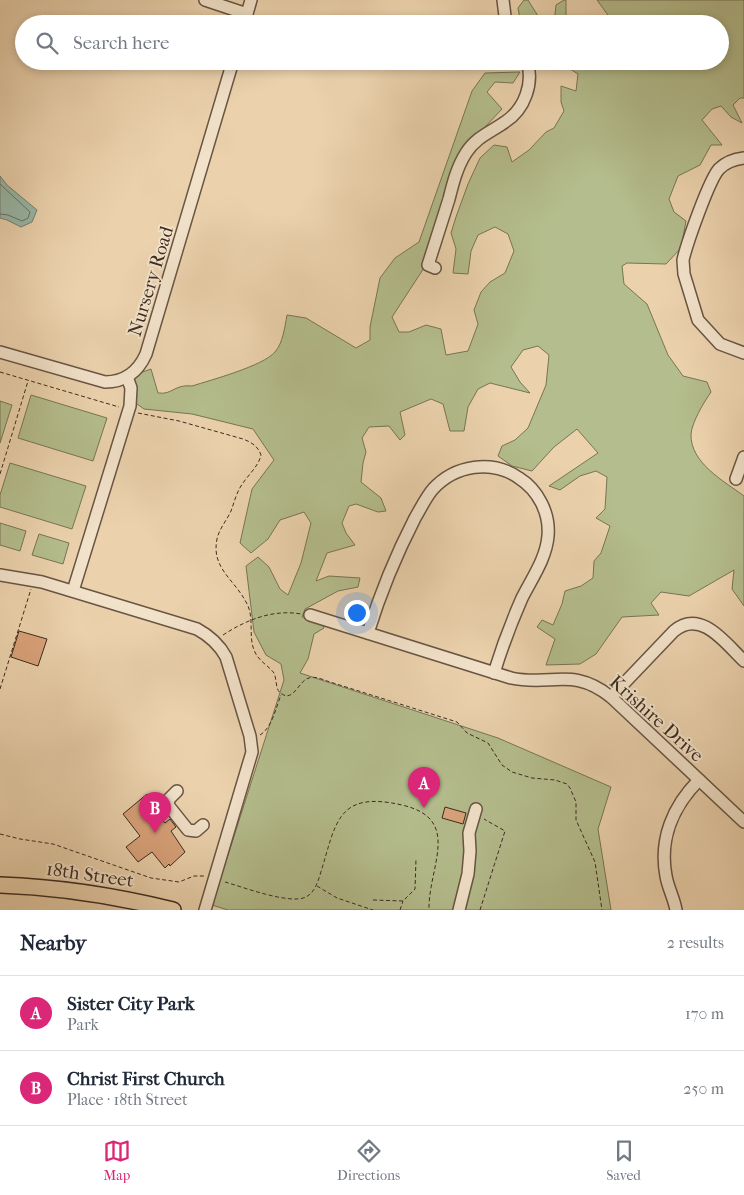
<!DOCTYPE html>
<meta charset="utf-8">
<style>
body{margin:0;font-family:"IM FELL French Canon",serif;background:#f2f2f3;color:#1f2937}
.you{position:absolute;left:356px;top:612px;width:18px;height:18px;margin:-12px;border:4px solid #fff;border-radius:50%;background:#1a73e8;box-shadow:0 0 0 8px #1a73e833}
.badge{display:grid;place-items:center;width:32px;height:32px;border-radius:50%;background:#db2777;color:#fff;font-size:16px;font-weight:700}
.pin{position:absolute;translate:-50% -41px;filter:drop-shadow(0 1px 2px #0008)}
.pin::after{content:'';position:absolute;top:26px;width:18px;height:15px;background:inherit;clip-path:polygon(0 0,100% 0,50% 100%)}
.list{margin:0;padding:0;list-style:none}
h2{display:flex;justify-content:space-between;align-items:center;height:65px;margin:0;padding:0 20px;font-size:21px}
h2 small{font-size:16px;font-weight:400;color:#747a83}
.list li{display:grid;grid-template-columns:32px 1fr auto;gap:15px;align-items:center;box-sizing:border-box;height:75px;padding:0 20px;border-top:1px solid #e0e1e3}
.list b{display:block;font-size:19px;white-space:nowrap}
.list p{margin:0;font-size:16px;white-space:nowrap;color:#747a83}
.list em{font-size:16px;font-style:normal;color:#747a83}
.icon{flex:none;width:28px;height:28px;fill:none;stroke:currentColor;stroke-width:2;stroke-linecap:round;stroke-linejoin:round}
.map{position:relative;flex:none;width:744px;height:910px;overflow:hidden}
.search{position:absolute;background:#fff;box-shadow:0 2px 8px #0003;left:15px;right:15px;top:15px;height:55px;display:flex;align-items:center;gap:12px;box-sizing:border-box;padding:0 18px;border-radius:28px;color:#747a83;font-size:19px}
.sheet{height:215px;background:#fff}
nav{display:flex;justify-content:space-around;align-items:center;box-sizing:border-box;height:70px;border-top:1px solid #e0e1e3;background:#fff;font-size:14px;color:#747a83}
nav a{display:grid;justify-items:center;gap:2px}
nav .on{color:#db2777}
.map>svg:first-child{display:block}
</style>
<div class="map">
<svg width="744" height="910" viewBox="0 0 744 910">
<rect width="100%" height="100%" fill="#ebd2ad"/>
<filter id="stains"><feTurbulence type="fractalNoise" baseFrequency=".004" numOctaves="4"/><feColorMatrix values="0 0 0 0 .2 0 0 0 0 .09 0 0 0 0 .02 0 0 0 .5 -.17"/></filter>
<radialGradient id="worn" r=".72"><stop offset=".6" stop-color="#630" stop-opacity="0"/><stop offset="1" stop-color="#630" stop-opacity=".3"/></radialGradient>
<g fill="#b4bd8d" stroke="#787456">
<polygon points="524,0 528,0 543,24 521,24 518,8"/>
<polygon points="564,0 566,0 566,24 554,24 556,5"/>
<path d="M597,0h147v98h-4l-7,7 9,18 -11,-6 -10,-11 -9,3 -10,11 20,25h-11l-11,20 -22,11 -9,23 5,13 12,9 -5,27 -15,16 -39,-1 -5,3 2,18 23,20 21,51 15,21 24,6 4,10c-7,10 -19,30 -20,42 -1,29 33,47 53,62v110l-12,-17 2,-19 -45,26 -28,-4 -10,11 8,12 -37,2 -26,37 -16,10 -34,1 9,-26 -18,-12 5,-7 11,5 9,-21 3,-13 16,-5 12,-8 1,-17 7,-8 9,-27 -14,-8 9,-9 2,-32 -11,-6 -16,5 -20,14 -11,-4 49,-33 -21,-24 -23,18 -22,24 -20,-5 -14,-10 4,-10 13,-6 13,-12 18,-43 3,-30 -11,-9 -15,4 -12,17 9,15 10,11 -40,-10 -12,6 -10,18 -4,24h-14l-7,-27 -12,-5 -31,13 5,23 -5,5 -11,-14 -20,1 -7,11 4,14 -3,11 -2,19 20,16 5,13 -8,1 -22,-8 -7,2 -7,17 4,10 9,12 -28,8 -11,28 13,-5 31,2 -2,9 -20,4 -33,18 -3,8 17,2 5,9 -10,6 -6,25 -8,14 198,65 113,49 -13,42 13,81h-383l-16,-5 72,-225 -3,-16 -15,-9 -12,-23 -8,-66 12,-9 11,10 11,22 8,6 13,-32 10,-40 -7,-11 -24,8 -12,19 -17,14 -11,-10 12,-54 22,-29 -21,-31 -61,-15 -48,-5 -18,-13 1,-14 10,-8 14,-5 7,24c15,2 16,-9 34,-7 19,-6 71,-20 83,-34 8,-9 10,-26 12,-37l19,3 50,30 14,-8v-13l10,-49 15,-20 24,-16 53,-151 13,-18 35,-1 -7,11 -18,-1 -8,10 15,17 -34,36 -36,102 -10,24 -30,46 7,15h10l17,-7 15,4 5,26 22,-4 10,-27 -4,-14 7,-18 9,-10 15,-9 9,-22 -6,-17 -13,-7 -17,8 -7,16 -3,23 -15,-1 3,-24 -5,-16 5,-16 12,-33 12,-26 14,-13 13,2 5,15 17,-12 17,-18 8,-4 10,-17 -3,-9v-16l15,5 2,-17 -20,-13h162v-37h-111l1,-6z"/>
<polygon points="31,395 107,418 93,461 18,438"/>
<polygon points="0,401 12,405 0,443"/>
<polygon points="10,463 86,486 72,529 0,507 0,495"/>
<polygon points="0,523 26,531 20,551 0,545"/>
<polygon points="39,534 69,543 63,564 32,555"/>
</g>
<polygon fill="#98b8a9" stroke="#738072" points="0,176 7,185 37,210 32,222 21,227 7,220 0,218"/>
<g fill="none" stroke-linecap="round" stroke-linejoin="round">
<polyline stroke="#6a7264" stroke-width="1" points="0,184 30,212 28,218 22,221 8,215 0,214"/>
</g>
<g fill="#daa37b" stroke="#3c2b20">
<polygon points="19,631 47,639 38,666 11,657"/>
<polygon points="147,794 158,808 155,810 165,823 170,819 176,827 171,831 185,852 170,866 169,864 165,868 152,852 138,862 126,847 140,836 123,814"/>
<polygon points="445,807 466,813 463,824 442,818"/>
</g>
<g fill="none" stroke-linecap="round" stroke-linejoin="round">
<g stroke="#685543" stroke-width="14">
<g id="minor">
<polyline points="205,0 247,14"/>
<polyline points="503,0 506,24"/>
<polyline points="244,24 251,0"/>
<path d="M744,158c-9,1 -18,4 -25,11 -10,11 -32,74 -36,91l1,14 14,46 22,24 24,9"/>
<path d="M435,268l-7,-3c7,-22 14,-44 21,-66 4,-16 8,-32 17,-46 10,-16 25,-21 39,-31 20,-13 29,-39 22,-61"/>
<path d="M0,352l105,30c20,0 33,-10 41,-28l87,-293"/>
<polyline points="736,479 744,457"/>
<path d="M0,575l42,7 155,47c13,7 22,15 29,28l24,79 2,16 -47,158"/>
<polyline points="73,591 130,406 131,388 127,377"/>
<path d="M310,615l201,63c41,9 61,-12 100,19l133,125"/>
<path d="M368,633c12,-39 28,-78 47,-115 6,-10 11,-21 18,-29 22,-24 59,-30 86,-11 19,12 31,35 29,58 -2,23 -16,42 -26,62 -11,25 -20,49 -28,75"/>
<path d="M611,697l63,-66c27,-23 52,13 70,30"/>
<polyline points="177,791 169,799 168,805 188,830 196,831 203,825"/>
<polyline points="459,910 468,874 470,851 469,833 476,809"/>
<path d="M676,910c-2,-12 -8,-22 -10,-34 -7,-37 7,-70 33,-96"/>
</g>
</g>
<g stroke="#3c2b20" stroke-width="18">
<path id="major" d="M0,885c59,2 116,11 173,25"/>
</g>
<g stroke="#3c2b20" stroke-width="1" stroke-dasharray="4 2.5" stroke-linecap="butt">
<polyline points="0,372 119,407"/>
<path d="M138,413l41,8 64,18c8,3 15,7 18,16 -2,11 -14,21 -20,31 -5,8 -7,17 -10,25 -4,9 -12,18 -14,28 -6,29 17,40 29,63 9,15 2,33 8,48 4,11 14,15 20,23 3,6 1,18 8,21 12,8 17,-14 27,-16 5,-2 13,1 18,3l130,41 10,11 21,10 14,22 10,7 20,6 23,2 12,4 3,4 6,14v18l19,42 7,48"/>
<polyline points="0,474 28,381"/>
<path d="M223,635c23,-15 50,-26 78,-21"/>
<polyline points="0,689 31,589"/>
<path d="M260,735c12,-7 16,-28 21,-40"/>
<polyline points="0,834 20,839 53,844 151,878 179,882 194,876 204,876"/>
<path d="M225,882c18,5 65,23 81,15 8,-4 11,-13 14,-22 16,-51 16,-85 82,-70 61,14 26,62 27,105"/>
<polyline points="317,886 337,898 373,910"/>
<polyline points="373,900 403,901 415,889 416,859"/>
<polyline points="400,910 403,901"/>
<polyline points="480,910 505,831 484,819"/>
</g>
<use href="#minor" stroke="#f2e2ca" stroke-width="11"/>
<use href="#major" stroke="#ebd2ad" stroke-width="15"/>
</g>
<g text-anchor="middle" stroke-width="4" stroke-linejoin="round" paint-order="stroke">
<g font-size="19" fill="#3c2b20" stroke="#f2e2ca">
<text transform="translate(150 281) rotate(-73)" y="7">Nursery Road</text>
<text transform="translate(657 718) rotate(42)" y="7">Krishire Drive</text>
<text transform="translate(90 874) rotate(8)" y="7">18th Street</text>
</g>
</g>
<rect width="100%" height="100%" filter="url(#stains)"/>
<rect width="100%" height="100%" fill="url(#worn)"/>
</svg>
<div class="you"></div>
<div class="pin badge" style="left:424px;top:808px">A</div>
<div class="pin badge" style="left:155px;top:833px">B</div>
<div class="search"><svg class="icon" aria-label="search" viewBox="0 0 24 24"><circle cx="10" cy="10" r="6"/><path d="M15 15l6 6"/></svg>Search here</div>
</div>
<section class="sheet">
<h2>Nearby<small>2 results</small></h2>
<ul class="list">
<li><span class="badge">A</span><div><b>Sister City Park</b><p>Park</p></div><em>170 m</em></li>
<li><span class="badge">B</span><div><b>Christ First Church</b><p>Place · 18th Street</p></div><em>250 m</em></li>
</ul>
</section>
<nav>
<a class="on"><svg class="icon" aria-label="map" viewBox="0 0 24 24"><path d="M3 6l6-2 6 2 6-2v14l-6 2-6-2-6 2zM9 4v14M15 6v14"/></svg>Map</a>
<a><svg class="icon" aria-label="directions" viewBox="0 0 24 24"><path d="M12 3l9 9-9 9-9-9zM9 14v-3h6M13 9l2 2-2 2"/></svg>Directions</a>
<a><svg class="icon" aria-label="saved" viewBox="0 0 24 24"><path d="M7 4h10v16l-5-4-5 4z"/></svg>Saved</a>
</nav>
